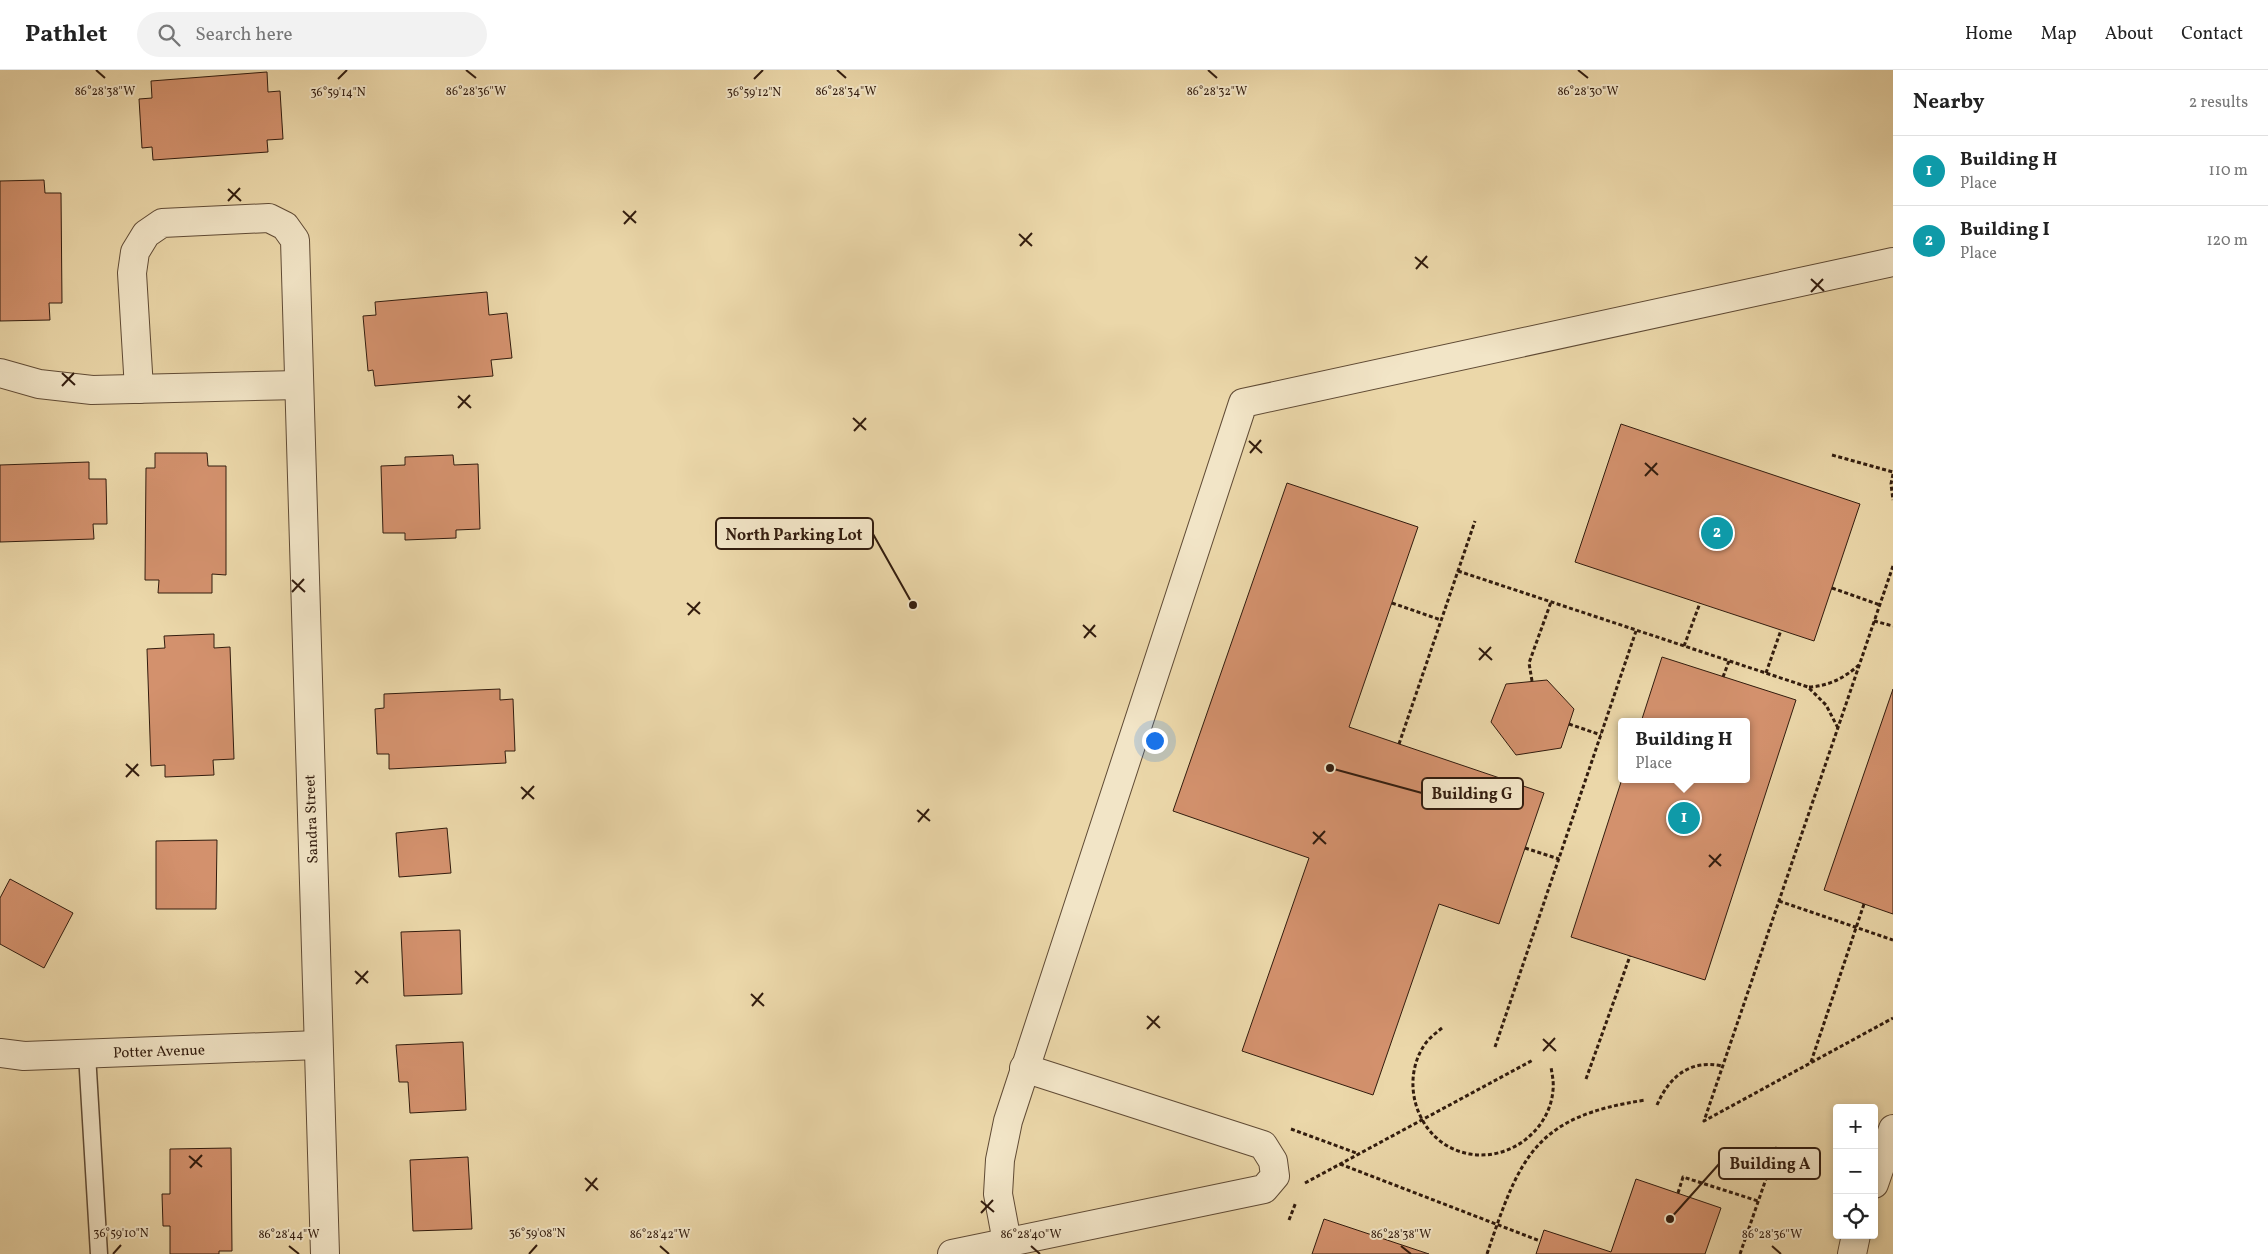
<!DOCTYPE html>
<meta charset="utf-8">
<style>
body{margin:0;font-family:Vollkorn,serif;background:#f2f2f2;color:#222}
.controls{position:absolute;right:15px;bottom:15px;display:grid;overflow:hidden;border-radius:5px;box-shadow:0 2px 8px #0003}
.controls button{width:45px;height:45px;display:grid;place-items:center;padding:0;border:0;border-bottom:1px solid #e0e0e0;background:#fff;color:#222;font:25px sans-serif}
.you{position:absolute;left:1154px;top:670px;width:18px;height:18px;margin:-12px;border:4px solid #fff;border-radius:50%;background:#1a73e8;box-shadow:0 0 0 8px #1a73e833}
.badge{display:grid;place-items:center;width:32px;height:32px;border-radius:50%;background:#2563eb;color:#fff;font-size:16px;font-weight:700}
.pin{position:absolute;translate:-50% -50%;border:2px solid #fff;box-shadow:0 1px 5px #0006}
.popup{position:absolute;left:1618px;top:648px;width:132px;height:65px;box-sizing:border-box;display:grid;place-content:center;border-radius:5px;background:#fff;filter:drop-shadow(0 1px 4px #0005);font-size:16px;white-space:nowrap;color:#767676}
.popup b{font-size:19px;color:#222}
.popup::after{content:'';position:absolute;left:50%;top:100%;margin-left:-10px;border:10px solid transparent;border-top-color:#fff}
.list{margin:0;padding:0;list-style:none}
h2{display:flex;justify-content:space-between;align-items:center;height:65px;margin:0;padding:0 20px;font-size:21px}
h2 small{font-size:16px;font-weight:400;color:#767676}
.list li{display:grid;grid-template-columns:32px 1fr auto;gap:15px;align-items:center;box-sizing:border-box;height:70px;padding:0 20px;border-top:1px solid #e0e0e0}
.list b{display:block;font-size:19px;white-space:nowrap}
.list p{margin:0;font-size:16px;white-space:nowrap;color:#767676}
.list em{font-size:16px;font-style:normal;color:#767676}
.icon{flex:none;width:28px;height:28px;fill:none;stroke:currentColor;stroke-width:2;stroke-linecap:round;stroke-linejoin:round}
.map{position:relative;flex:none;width:1893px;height:1184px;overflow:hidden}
header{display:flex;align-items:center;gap:30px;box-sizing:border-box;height:70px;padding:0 25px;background:#fff;border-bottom:1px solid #e0e0e0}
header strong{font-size:24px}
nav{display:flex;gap:28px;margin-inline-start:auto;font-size:18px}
.search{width:350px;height:45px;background:#f2f2f2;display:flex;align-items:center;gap:12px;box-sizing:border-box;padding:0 18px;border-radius:28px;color:#767676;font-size:19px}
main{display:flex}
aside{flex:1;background:#fff}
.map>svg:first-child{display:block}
</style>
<header>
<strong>Pathlet</strong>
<div class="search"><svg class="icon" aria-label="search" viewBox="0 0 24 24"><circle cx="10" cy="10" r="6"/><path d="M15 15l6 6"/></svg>Search here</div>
<nav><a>Home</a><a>Map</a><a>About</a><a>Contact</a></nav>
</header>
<main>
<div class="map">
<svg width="1893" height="1184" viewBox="0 0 1893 1184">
<rect width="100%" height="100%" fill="#ebd7a9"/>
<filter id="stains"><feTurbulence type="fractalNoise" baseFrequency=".004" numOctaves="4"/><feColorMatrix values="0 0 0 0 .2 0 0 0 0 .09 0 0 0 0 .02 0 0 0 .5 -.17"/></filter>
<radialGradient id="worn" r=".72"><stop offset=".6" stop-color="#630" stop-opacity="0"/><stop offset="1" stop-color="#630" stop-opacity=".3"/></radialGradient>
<g fill="#d3916d" stroke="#321c0e">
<polygon points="267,2 268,22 280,21 283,69 267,70 268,82 153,90 152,77 142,78 139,29 152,28 151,11"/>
<polygon points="44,110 45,123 61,123 62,233 49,233 50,250 0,251 0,111"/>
<polygon points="487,222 489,245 507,243 512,288 491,290 493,306 375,316 373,300 368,301 363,246 376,245 375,232"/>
<polygon points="1621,354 1860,434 1814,571 1575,492"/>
<polygon points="155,383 207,383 208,396 226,396 226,505 212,504 212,523 158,523 159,510 145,510 146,398 155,398"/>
<polygon points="453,385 454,395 478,394 480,459 456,460 456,468 405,470 405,463 383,463 381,396 405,395 405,387"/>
<polygon points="89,392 89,409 106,409 107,454 93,454 94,469 0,472 0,395"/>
<polygon points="1287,413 1418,457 1349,657 1544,723 1499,854 1439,834 1373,1025 1242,981 1309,788 1173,741"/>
<polygon points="214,564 214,578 230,577 234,689 213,690 214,705 165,707 165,695 151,696 147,579 165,578 164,566"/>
<polygon points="1662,587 1796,630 1705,910 1571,867 1622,709 1746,709 1746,652 1641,652"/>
<polygon points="1547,610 1574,639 1561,678 1516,685 1491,652 1506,614"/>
<polygon points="500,619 500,630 513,629 515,681 505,681 506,693 389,699 389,684 377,684 375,639 384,638 384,624"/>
<polygon points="1893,619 1893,844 1824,820"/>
<polygon points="447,758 451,803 399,807 396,763"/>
<polygon points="217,770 216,839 156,839 156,771"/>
<polygon points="10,809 73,843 44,898 0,874 0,828"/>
<polygon points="460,860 462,924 404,926 401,862"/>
<polygon points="463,972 466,1040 410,1043 408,1012 399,1012 396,975"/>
<polygon points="231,1078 232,1181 219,1181 219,1184 170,1184 170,1156 163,1156 162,1124 170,1124 170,1079"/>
<polygon points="468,1087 472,1159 413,1161 410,1090"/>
<polygon points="1636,1109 1721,1138 1705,1184 1536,1184 1544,1160 1611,1182"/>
<polygon points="1324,1149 1429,1184 1312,1184"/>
</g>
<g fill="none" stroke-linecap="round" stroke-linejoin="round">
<g stroke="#604b35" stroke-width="19">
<polyline id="service" points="87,984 99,1184"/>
</g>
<g stroke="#604b35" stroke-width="30">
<g id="minor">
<polyline points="0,303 39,314 92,320 299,315"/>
<polyline points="139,319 132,203 135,182 146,164 162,153 269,148 285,156 295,170 325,1184"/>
<polyline points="0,983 24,986 318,975"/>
<polyline points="1874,1114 1893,1059"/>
<polyline points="1007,1172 998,1124 1000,1090 1008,1051 1243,333 1893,192"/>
<polyline points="952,1184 1264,1119 1275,1106 1273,1091 1263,1075 1024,998"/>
<polyline points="1852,1184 1856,1165"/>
</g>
</g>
<g stroke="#321c0e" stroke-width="3" stroke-dasharray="4 2.5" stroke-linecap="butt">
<polyline points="1832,385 1893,402"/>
<polyline points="1893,404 1891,414 1893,430"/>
<polyline points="1893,496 1704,1051 1893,948"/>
<polyline points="1458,501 1808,617 1826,635 1838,658"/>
<polyline points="1832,518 1880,535"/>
<polyline points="1392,533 1441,550"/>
<polyline points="1874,551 1893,556"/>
<polyline points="1684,576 1700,533"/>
<polyline points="1766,603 1781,560"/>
<polyline points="1723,607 1729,591"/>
<polyline points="1532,611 1529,593 1551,532"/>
<path d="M1809,617c20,-1 35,-9 50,-22"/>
<polyline points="1569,654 1601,665"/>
<polyline points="1399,674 1475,451"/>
<polyline points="1525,778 1559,789"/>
<polyline points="1779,831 1893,870"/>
<path d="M1442,958c-6,5 -13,10 -17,16 -28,41 -5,102 45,110 40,7 80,-24 83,-64 1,-8 -1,-16 -2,-23"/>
<polyline points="1495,977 1636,561"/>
<polyline points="1811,992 1864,834"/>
<polyline points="1586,1009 1630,886"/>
<path d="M1657,1035c12,-28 33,-46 65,-39"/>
<polyline points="1291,1059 1359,1084"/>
<polyline points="1340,1094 1540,1171"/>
<polyline points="1305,1113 1533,990"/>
<polyline points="1678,1123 1683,1107 1758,1131"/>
<polyline points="1289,1150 1296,1132"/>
<path d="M1487,1184c33,-98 48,-138 159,-154"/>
<polyline points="1740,1184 1777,1077"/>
</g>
<use href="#service" stroke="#f2e5c7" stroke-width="16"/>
<use href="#minor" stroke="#f2e5c7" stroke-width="28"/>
</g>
<path fill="none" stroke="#321c0e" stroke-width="2" d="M96,0l9,8M466,0l10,8M837,0l9,8M1208,0l9,8M1578,0l10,8M338,9l9,-9M754,9l9,-9M228,119l13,12M228,131l12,-13M623,141l13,12M624,154l12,-13M1019,164l13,12M1020,176l12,-13M1415,187l13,11M1416,199l11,-13M1811,209l13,12M1811,222l12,-13M62,303l13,12M62,316l12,-13M458,326l13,12M458,338l12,-13M853,348l13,12M854,361l12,-13M1249,371l13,12M1250,383l11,-13M1645,393l13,12M1645,406l12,-13M292,510l13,12M292,522l12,-13M687,533l13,11M688,545l12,-13M1083,555l13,12M1084,568l11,-13M1479,578l13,12M1479,590l12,-13M126,694l13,12M126,707l12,-13M521,717l13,12M522,729l12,-13M917,740l13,11M918,752l11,-13M1313,762l13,12M1313,774l12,-13M1709,785l12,11M1709,797l12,-13M355,901l13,12M356,914l12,-13M751,924l13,12M752,936l11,-13M1147,946l13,12M1147,959l12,-13M1543,969l13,12M1543,981l12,-13M189,1086l13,11M190,1098l12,-13M585,1108l13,12M586,1121l11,-13M981,1131l13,11M981,1143l12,-13M289,1176l10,8M660,1176l9,8M1031,1176l9,8M1401,1176l10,8M1772,1176l9,8M113,1184l8,-9M529,1184l8,-9"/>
<g text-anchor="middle" stroke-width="4" stroke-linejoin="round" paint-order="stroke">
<g font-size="15" fill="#321c0e" stroke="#f2e5c7">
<text transform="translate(311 749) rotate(-92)" y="5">Sandra Street</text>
<text transform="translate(159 981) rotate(-2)" y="5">Potter Avenue</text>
</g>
</g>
<g font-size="12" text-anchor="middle" fill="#321c0e" stroke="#f2e5c7" stroke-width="4" stroke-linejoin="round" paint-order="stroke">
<text x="105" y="25">86°28'38"W</text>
<text x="476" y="25">86°28'36"W</text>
<text x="846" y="25">86°28'34"W</text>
<text x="1217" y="25">86°28'32"W</text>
<text x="1588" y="25">86°28'30"W</text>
<text x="338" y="26">36°59'14"N</text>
<text x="754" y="26">36°59'12"N</text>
<text x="121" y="1167">36°59'10"N</text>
<text x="537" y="1167">36°59'08"N</text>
<text x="289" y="1168">86°28'44"W</text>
<text x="660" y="1168">86°28'42"W</text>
<text x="1031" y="1168">86°28'40"W</text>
<text x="1401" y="1168">86°28'38"W</text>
<text x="1772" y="1168">86°28'36"W</text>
</g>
<path fill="none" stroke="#321c0e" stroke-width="2" d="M913 535L873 464M1330 698L1422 723M1670 1149L1719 1094"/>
<g fill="#321c0e" stroke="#f2e5c7" stroke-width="2">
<circle cx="913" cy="535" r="5"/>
<circle cx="1330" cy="698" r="5"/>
<circle cx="1670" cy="1149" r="5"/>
</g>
<g fill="#f2e5c7" stroke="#321c0e" stroke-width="2">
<rect x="716" y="448" width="157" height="31" rx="5"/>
<rect x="1422" y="708" width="101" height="31" rx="5"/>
<rect x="1719" y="1078" width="101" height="31" rx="5"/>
</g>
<g font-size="16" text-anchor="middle" font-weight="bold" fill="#321c0e">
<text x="794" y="470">North Parking Lot</text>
<text x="1472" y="729">Building G</text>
<text x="1770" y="1099">Building A</text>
</g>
<rect width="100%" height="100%" filter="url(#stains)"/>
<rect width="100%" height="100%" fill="url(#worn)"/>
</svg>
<div class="controls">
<button>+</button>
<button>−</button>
<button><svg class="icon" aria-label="locate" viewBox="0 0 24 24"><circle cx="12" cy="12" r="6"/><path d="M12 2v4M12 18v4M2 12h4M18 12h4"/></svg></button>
</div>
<div class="you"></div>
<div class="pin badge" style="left:1684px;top:748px;background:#0f9aa8">1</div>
<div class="popup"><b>Building H</b>Place</div>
<div class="pin badge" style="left:1717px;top:463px;background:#0f9aa8">2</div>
</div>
<aside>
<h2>Nearby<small>2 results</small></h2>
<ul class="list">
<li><span class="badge" style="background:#0f9aa8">1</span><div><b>Building H</b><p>Place</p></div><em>110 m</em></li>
<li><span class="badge" style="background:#0f9aa8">2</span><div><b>Building I</b><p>Place</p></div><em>120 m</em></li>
</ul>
</aside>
</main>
